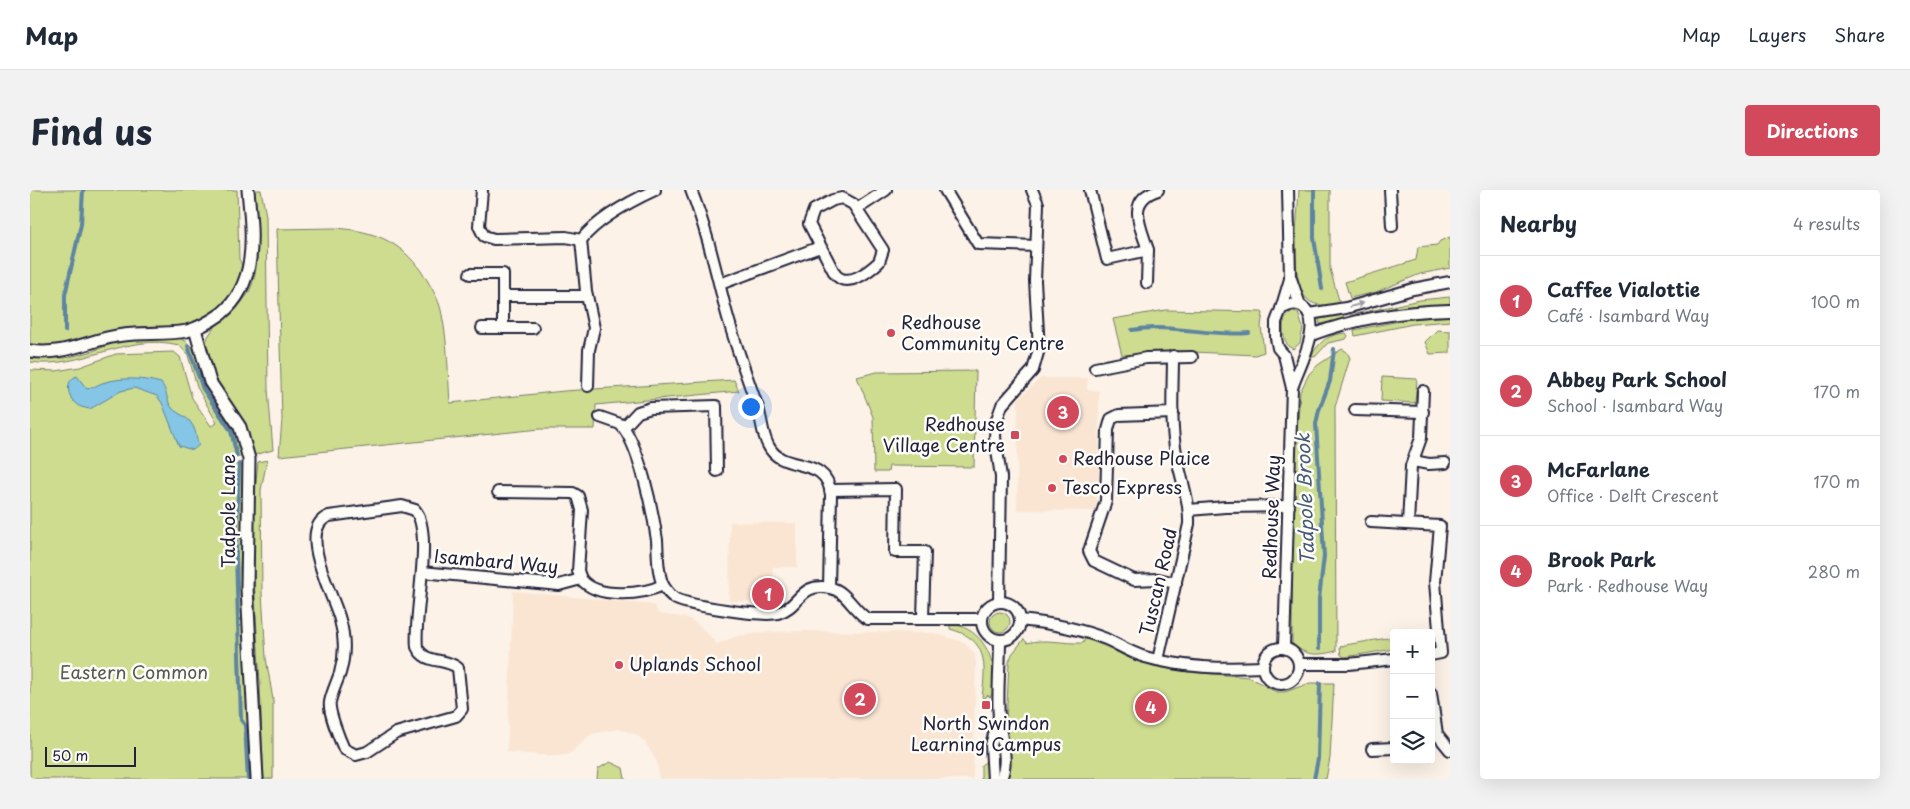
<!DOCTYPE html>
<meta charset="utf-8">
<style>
body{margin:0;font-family:"Playpen Sans",sans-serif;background:#f2f2f3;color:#1f2937}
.controls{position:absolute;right:15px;bottom:15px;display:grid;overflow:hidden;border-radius:5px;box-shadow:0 5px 20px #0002}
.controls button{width:45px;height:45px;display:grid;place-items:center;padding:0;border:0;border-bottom:1px solid #e0e1e3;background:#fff;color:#1f2937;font:25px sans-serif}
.scale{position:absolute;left:15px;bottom:12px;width:91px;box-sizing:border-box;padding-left:5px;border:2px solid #22223b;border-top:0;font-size:14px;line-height:18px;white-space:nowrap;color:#22223b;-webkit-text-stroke:4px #fdfcf7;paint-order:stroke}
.you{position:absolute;left:720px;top:216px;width:18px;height:18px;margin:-12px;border:4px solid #fff;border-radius:50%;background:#1a73e8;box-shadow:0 0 0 8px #1a73e833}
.badge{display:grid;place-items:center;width:32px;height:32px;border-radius:50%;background:#d1495b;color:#fff;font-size:16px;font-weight:700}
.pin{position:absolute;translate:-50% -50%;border:2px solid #fff;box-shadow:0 1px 5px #0006}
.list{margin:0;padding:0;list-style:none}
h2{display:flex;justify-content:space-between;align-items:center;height:65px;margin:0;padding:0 20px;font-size:21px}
h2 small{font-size:16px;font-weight:400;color:#747a83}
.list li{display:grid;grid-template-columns:32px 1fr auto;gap:15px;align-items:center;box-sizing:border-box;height:90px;padding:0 20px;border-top:1px solid #e0e1e3}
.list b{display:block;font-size:19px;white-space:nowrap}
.list p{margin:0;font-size:16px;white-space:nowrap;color:#747a83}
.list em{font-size:16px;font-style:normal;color:#747a83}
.icon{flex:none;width:28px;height:28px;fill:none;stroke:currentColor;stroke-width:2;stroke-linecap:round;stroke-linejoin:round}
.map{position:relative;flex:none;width:1420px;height:589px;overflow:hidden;border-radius:5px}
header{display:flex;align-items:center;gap:30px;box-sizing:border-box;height:70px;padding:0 25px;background:#fff;border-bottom:1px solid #e0e1e3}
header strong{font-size:24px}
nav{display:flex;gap:28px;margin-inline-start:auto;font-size:18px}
.intro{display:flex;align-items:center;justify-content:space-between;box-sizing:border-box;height:120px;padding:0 30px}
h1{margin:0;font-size:35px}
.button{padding:12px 22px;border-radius:5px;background:#d1495b;color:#fff;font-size:18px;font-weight:700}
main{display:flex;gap:30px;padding:0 30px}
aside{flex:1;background:#fff;border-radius:5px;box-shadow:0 5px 20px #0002}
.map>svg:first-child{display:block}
</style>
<header>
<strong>Map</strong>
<nav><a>Map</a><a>Layers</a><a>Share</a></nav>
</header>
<div class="intro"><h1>Find us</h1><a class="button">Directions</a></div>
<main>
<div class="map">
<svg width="1420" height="589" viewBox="0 0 1420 589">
<rect width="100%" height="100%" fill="#fcf2e7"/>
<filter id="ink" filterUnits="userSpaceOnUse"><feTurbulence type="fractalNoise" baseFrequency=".02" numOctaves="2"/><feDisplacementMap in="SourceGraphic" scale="10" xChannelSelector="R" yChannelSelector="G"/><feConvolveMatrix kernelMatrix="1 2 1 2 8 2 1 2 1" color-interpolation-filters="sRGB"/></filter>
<g filter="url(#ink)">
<g fill="#fae5d3">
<polygon points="1011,188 1058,188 1057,200 1069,201 1069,294 1065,321 987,320 988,209"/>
<polygon points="700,332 767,333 767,377 743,377 743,412 699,411"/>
<polygon points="483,401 624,415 629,424 658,428 670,436 687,454 708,446 738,442 779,441 904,443 933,452 944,463 946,472 943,589 629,589 627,572 615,552 607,545 589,539 561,544 542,562 536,565 524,566 477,562"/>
</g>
<g fill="#cedc90" stroke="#787f66">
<path d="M0,0h207l2,69 4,8c-26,78 -67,51 -127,63 -13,2 -25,8 -37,12 -15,5 -33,5 -49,3z"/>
<path d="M221,0h10l5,26 2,173 5,61 -19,5c-2,-10 -4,-20 -9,-30 -13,-26 -40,-49 -39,-81 1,-18 34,-35 43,-52 15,-30 5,-70 2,-102z"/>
<path d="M1269,0h31v79l10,35c-11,1 -24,4 -33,-5 -18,-17 -9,-84 -8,-109z"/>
<path d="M305,38c43,3 69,15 92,52 7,12 13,22 15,35 6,29 6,60 8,88l114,-12 170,-11 5,11 -143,14 -1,24h-55l-261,27 3,-36 -5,-191z"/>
<polygon points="1420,47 1420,78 1390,84 1346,102 1320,108 1315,92 1386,70 1388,57 1407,55 1410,51"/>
<polygon points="1420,107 1420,114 1386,116 1321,129 1320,125 1390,110"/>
<polygon points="1136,120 1231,122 1233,123 1231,136 1234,162 1225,165 1143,161 1092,165 1083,129"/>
<path d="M1261,122l7,1 5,15 -3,15 -7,6 -5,-3c-6,-11 -8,-26 3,-34z"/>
<polygon points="1313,125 1314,129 1290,134 1289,129"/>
<polygon points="1420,126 1420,131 1383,134 1325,146 1324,140 1380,129"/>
<polygon points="1407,140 1420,141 1420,163 1400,164 1395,152"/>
<path d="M1316,143l2,3 -2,3 -18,4 -13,14 -4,-1c10,-16 17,-21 35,-23z"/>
<path d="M149,148c21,6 18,35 26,50 12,24 34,40 37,69l-8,1 1,6 8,2 1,10 -4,93 11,210h-221v-409l26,1 24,-4 36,-13 58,-2 6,5 12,41 19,28 6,-3 -20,-36 -9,-32 -9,-10c-52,-13 -98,25 -149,17v-5l35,1 25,-6 29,-11z"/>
<path d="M1312,159l5,3 3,6 -15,49 1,244c-19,5 -31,5 -44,-8l1,-158 7,-93 9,-18 9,-9z"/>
<polygon points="946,181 944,277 859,276 858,282 844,282 843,227 827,187 847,182"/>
<polygon points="1352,187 1387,189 1385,213 1351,211"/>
<path d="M237,270l-6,30 1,103 4,65 7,42v79h-9c-2,-32 -3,-64 -4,-96 -4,-74 -11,-147 -2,-221z"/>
<circle cx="970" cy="432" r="10"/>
<path d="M920,434c27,2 44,28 44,54 0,7 1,13 -4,19l-3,-2 -2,4 -3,-2c4,-33 6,-58 -32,-68z"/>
<polygon points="1364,447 1364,459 1315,467 1311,465 1310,457 1315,455"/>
<path d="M1055,448l68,28 35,6 61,5 27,15h9l25,-9h24l-4,75 -4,21h-319l3,-16v-16l-4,-20 3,-65 3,-8 12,-15 3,4c18,-5 37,1 56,0z"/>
<polygon points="957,571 957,589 951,589 951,575"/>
<polygon points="580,572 593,578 595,589 567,589 568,579"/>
</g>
<path fill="#85c5e5" stroke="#5d84a1" d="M47,186l10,13c6,-1 10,-4 15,-6 18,-6 42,-5 59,0 6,7 5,14 9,22 5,9 15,9 21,18 5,6 5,15 8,22l-6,5 -14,-4 -17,-43 -5,-7 -23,-8 -13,3 -31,18c-5,-1 -12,-2 -15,-6 -8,-8 -10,-23 2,-27z"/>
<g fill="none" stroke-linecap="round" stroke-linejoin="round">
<g stroke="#5d84a1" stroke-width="4">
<polyline points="1284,0 1284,48 1292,99"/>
<path d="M1102,140c39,-7 78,7 117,3"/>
<polyline points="35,141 35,105 51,34 53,0"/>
<polyline points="158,156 173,199 201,241 207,266"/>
<polyline points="209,274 206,365 211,530 215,535 218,589"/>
<polyline points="1289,459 1289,409 1294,366 1286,234 1289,220 1300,191 1304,159"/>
<polyline points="1284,589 1288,569 1290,493"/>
</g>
<g stroke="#22223b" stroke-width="14">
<g id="minor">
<path d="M452,0l-3,36 5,10 10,3 72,-2 15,3c18,-22 48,-38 74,-50"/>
<path d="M661,0c15,38 24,77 34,117 9,34 21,68 33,101 4,12 4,26 10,37 14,30 59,8 63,50l-2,92"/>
<polyline points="915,0 948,54 1006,56"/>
<path d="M1060,0l17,69 41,-9c-8,-25 -22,-50 10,-60"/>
<polyline points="1258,0 1260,86 1270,115"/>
<polyline points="1360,0 1362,36"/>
<path d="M812,8l11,6 30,46 -4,12c-11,10 -32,27 -44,12l-26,-50 5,-14 19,-10z"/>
<polyline points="827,19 856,0"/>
<polyline points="551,50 556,101 564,138 559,160 558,196"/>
<polyline points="440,84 473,84 473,106"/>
<polyline points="1117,93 1118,60"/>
<polyline points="690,94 790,57"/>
<polyline points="1251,119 1260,89"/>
<polyline points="1279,124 1316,118 1383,99 1420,92"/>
<polyline points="452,138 473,138"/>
<polyline points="503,138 473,138 473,106 557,106"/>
<path d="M1281,145c43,-16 93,-24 139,-25"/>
<polyline points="1065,178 1116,168 1162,167"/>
<polyline points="1325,220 1393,222"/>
<polyline points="1143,223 1089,225 1081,229 1078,240 1076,311 1059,361 1064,371 1104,390 1128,389 1146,393"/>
<path d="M570,227l20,7c19,18 33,89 37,116 1,15 0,32 6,45"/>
<polyline points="594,237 608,222 621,218 686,216 687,281"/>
<polyline points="1383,271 1399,274 1415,273"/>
<polyline points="800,300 866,299 865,362 895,362 893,428"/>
<polyline points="468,302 543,303 548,306 552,320 548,381 551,389"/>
<path d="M372,316l13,4c19,23 -2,105 2,137 8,18 28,10 41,21l4,41 -6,7 -60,17 -29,19 -11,3 -12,-6c-4,-9 -16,-38 -14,-47 2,-10 7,-20 10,-29 5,-17 5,-36 0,-53 -5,-22 -45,-91 -11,-104z"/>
<polyline points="1159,320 1195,317 1259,316"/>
<polyline points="1341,332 1410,336 1405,392 1411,463 1401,465"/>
<polyline points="1378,334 1381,276 1391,248 1393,201"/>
<path d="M392,382l137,13 22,-6c16,20 61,16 82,6 4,6 7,11 13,14 15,7 87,18 102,14 23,-7 21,-31 52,-25 16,2 24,24 38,31h114"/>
<polyline points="969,412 971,287 965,247 966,232 972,215 1003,180 1009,159 1005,91 1008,14 1002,0"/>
<circle cx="971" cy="431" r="19"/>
<path d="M990,430c29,3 58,8 86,19 13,6 25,14 39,18 39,11 77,12 118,10"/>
<path d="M970,450c0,26 -3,52 -1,78 1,21 11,39 2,61"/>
<path d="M1254,457l8,-259 -8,-33 -6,-7 -2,-10v-16l5,-13c7,-4 15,-7 22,-2 22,16 -5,61 -11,81"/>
<circle cx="1251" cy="476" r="18"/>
<path d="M1128,470l31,-136c1,-24 -9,-47 -13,-71 -6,-32 -3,-65 -3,-97"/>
<polyline points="1269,474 1319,474 1364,469"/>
<polyline points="1401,503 1407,544 1420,560"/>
<polyline points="1342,559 1364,558"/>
<polyline points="963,589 961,555 968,530"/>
</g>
</g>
<g stroke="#22223b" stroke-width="15">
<g id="tertiary">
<polyline points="165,139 180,192 210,237 219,269 217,398 227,589"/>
<path d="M0,161c37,5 59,-12 93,-16 21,-3 43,0 64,-4 12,-3 24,-10 34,-17 38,-31 31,-81 27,-124"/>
</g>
</g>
<use href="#minor" stroke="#fdfcf7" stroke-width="10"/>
<use href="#tertiary" stroke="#fdfcf7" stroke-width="11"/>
</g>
<defs><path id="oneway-solid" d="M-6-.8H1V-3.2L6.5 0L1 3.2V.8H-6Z" transform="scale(1.25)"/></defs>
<use fill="#9a9aa2" href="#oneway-solid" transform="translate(1327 115) rotate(-16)"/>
</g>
<g fill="#d1495b" stroke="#fdfcf7" stroke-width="2">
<circle cx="861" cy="143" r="5"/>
<rect x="980" y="240" width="10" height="10" rx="2.5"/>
<circle cx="1033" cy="269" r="5"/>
<circle cx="1022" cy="298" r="5"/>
<circle cx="589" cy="475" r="5"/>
<rect x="951" y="510" width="10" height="10" rx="2.5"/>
</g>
<g text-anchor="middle" stroke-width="5" stroke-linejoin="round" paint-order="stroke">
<g font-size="18" fill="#22223b" stroke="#fdfcf7" text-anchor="start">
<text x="871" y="139">Redhouse<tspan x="871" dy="21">Community Centre</tspan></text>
<text x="975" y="241" text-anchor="end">Redhouse<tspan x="975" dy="21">Village Centre</tspan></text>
<text x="1043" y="275">Redhouse Plaice</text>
<text x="1032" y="304">Tesco Express</text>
<text x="599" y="481">Uplands School</text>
<text x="956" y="540" text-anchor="middle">North Swindon<tspan x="956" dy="21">Learning Campus</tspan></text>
</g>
<g font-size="18" fill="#22223b" stroke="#fdfcf7">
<text transform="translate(199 321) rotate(-90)" y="6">Tadpole Lane</text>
<text transform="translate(1242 327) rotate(-88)" y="6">Redhouse Way</text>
<text transform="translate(466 372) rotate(5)" y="6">Isambard Way</text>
<text transform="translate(1129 392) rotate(-77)" y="6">Tuscan Road</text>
</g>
<g font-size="18" fill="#565a54" stroke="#fdfcf7">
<text x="104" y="489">Eastern Common</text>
</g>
<g font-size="19" font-style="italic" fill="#455b76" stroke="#fdfcf7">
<text transform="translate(1275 309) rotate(-92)" y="7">Tadpole Brook</text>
</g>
</g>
</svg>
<div class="controls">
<button>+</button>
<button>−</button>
<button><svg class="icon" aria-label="layers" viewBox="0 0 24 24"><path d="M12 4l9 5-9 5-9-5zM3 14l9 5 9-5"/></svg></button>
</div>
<div class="scale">50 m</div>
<div class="you"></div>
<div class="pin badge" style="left:738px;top:404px">1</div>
<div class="pin badge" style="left:830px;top:509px">2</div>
<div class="pin badge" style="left:1033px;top:222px">3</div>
<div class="pin badge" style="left:1121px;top:517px">4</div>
</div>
<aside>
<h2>Nearby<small>4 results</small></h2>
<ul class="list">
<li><span class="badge">1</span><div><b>Caffee Vialottie</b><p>Café · Isambard Way</p></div><em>100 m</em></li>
<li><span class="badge">2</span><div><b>Abbey Park School</b><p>School · Isambard Way</p></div><em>170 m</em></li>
<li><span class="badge">3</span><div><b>McFarlane</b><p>Office · Delft Crescent</p></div><em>170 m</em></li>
<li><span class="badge">4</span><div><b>Brook Park</b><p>Park · Redhouse Way</p></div><em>280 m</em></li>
</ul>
</aside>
</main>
